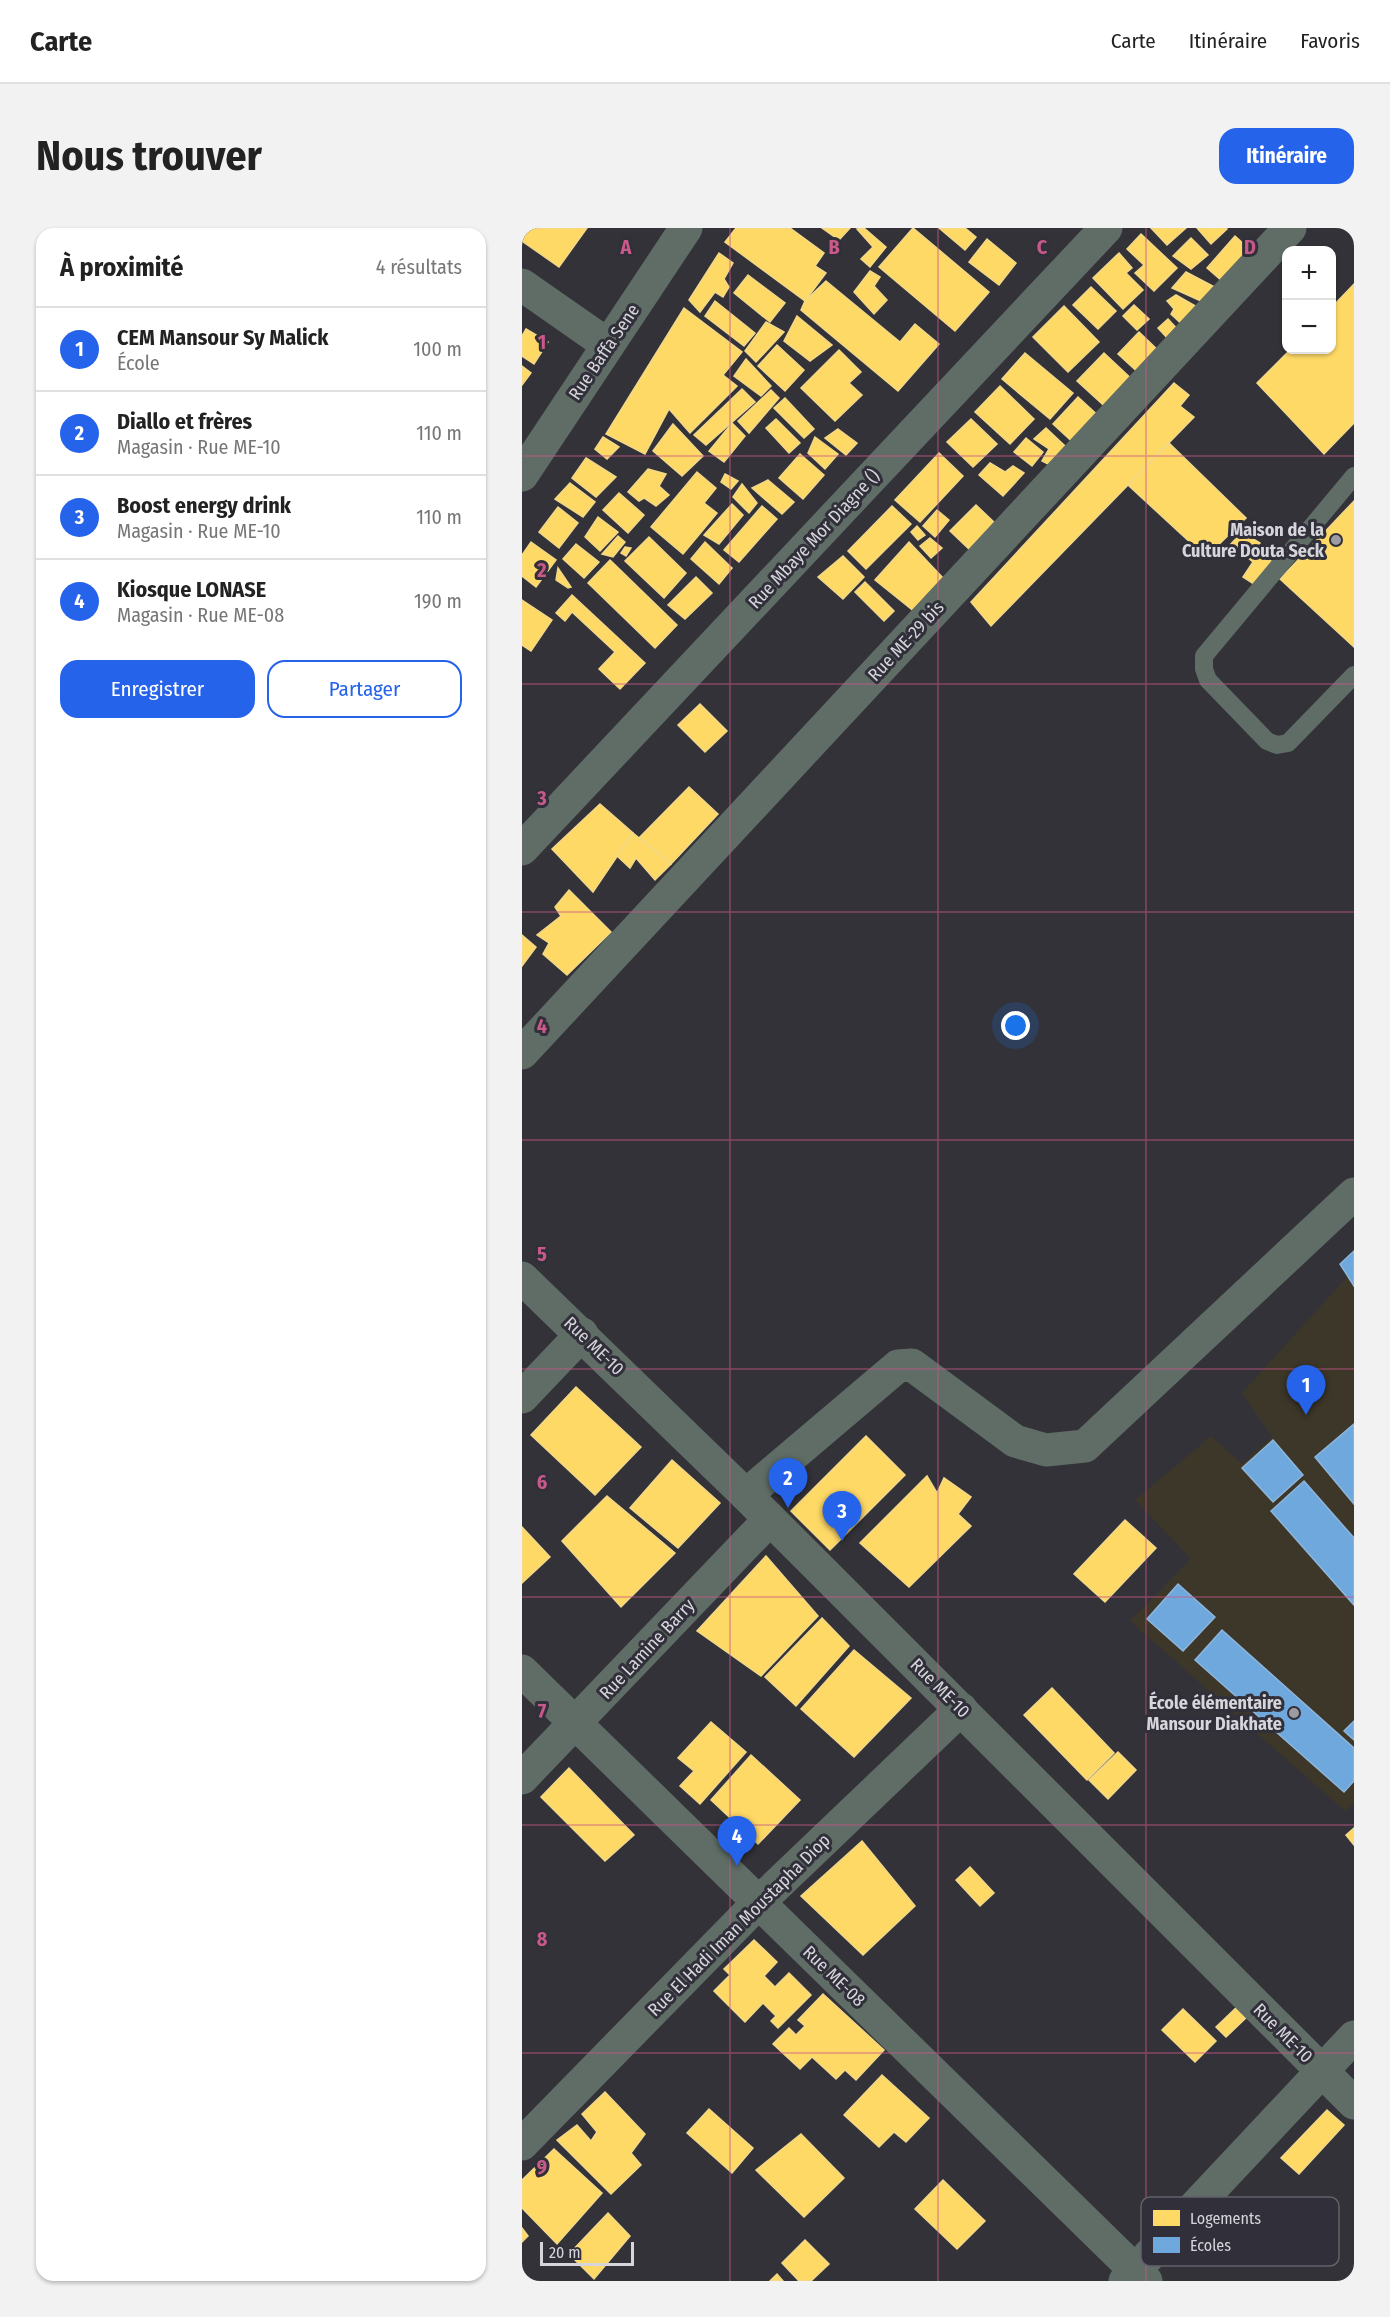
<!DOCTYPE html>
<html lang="fr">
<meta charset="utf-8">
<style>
body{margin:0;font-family:"Fira Sans Condensed",sans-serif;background:#f2f2f2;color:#222}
.controls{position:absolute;right:18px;top:18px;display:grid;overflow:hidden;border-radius:12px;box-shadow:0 2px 4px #0004}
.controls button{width:54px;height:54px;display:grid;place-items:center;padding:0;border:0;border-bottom:2px solid #e0e0e0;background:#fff;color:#222;font:30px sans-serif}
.scale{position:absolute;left:18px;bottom:15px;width:94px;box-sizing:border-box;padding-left:6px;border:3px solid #d5d5db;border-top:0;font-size:16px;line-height:21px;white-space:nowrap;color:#d5d5db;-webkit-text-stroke:4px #31303a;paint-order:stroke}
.you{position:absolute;left:494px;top:798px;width:21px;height:21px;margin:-15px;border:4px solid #fff;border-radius:50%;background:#1a73e8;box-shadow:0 0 0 9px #1a73e833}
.badge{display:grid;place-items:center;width:39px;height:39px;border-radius:50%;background:#2563eb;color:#fff;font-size:20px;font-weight:700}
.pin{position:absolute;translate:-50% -50px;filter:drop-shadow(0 2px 3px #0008)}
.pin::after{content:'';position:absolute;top:32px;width:21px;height:18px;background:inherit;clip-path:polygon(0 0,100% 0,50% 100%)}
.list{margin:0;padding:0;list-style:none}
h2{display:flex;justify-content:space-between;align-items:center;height:78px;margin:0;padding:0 24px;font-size:26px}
h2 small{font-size:20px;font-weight:400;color:#767676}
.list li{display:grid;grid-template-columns:39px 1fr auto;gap:18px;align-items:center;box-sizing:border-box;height:84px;padding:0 24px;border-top:2px solid #e0e0e0}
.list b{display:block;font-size:22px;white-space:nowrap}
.list p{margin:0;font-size:20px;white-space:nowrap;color:#767676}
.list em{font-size:20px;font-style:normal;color:#767676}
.actions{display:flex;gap:12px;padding:18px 24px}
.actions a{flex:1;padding:14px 0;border:2px solid #2563eb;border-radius:18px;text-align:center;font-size:21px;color:#2563eb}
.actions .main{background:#2563eb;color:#fff}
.map{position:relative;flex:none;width:832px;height:2053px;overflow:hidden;border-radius:18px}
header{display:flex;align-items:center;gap:36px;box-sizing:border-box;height:84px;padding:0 30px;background:#fff;border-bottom:2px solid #e0e0e0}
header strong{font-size:28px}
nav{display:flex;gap:33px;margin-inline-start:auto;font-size:21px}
.intro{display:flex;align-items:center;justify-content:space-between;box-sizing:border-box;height:144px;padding:0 36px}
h1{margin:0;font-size:42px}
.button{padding:15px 27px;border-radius:18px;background:#2563eb;color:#fff;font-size:21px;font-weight:700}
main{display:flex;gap:36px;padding:0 36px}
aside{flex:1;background:#fff;border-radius:18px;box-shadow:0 2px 4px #0004}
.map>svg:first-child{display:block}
</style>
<header>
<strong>Carte</strong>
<nav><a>Carte</a><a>Itinéraire</a><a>Favoris</a></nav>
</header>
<div class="intro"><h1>Nous trouver</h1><a class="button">Itinéraire</a></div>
<main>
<aside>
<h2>À proximité<small>4 résultats</small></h2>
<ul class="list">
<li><span class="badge">1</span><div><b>CEM Mansour Sy Malick</b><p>École</p></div><em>100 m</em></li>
<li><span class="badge">2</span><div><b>Diallo et frères</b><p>Magasin · Rue ME-10</p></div><em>110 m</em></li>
<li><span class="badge">3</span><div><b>Boost energy drink</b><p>Magasin · Rue ME-10</p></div><em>110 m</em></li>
<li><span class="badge">4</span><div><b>Kiosque LONASE</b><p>Magasin · Rue ME-08</p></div><em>190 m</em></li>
</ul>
<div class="actions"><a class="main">Enregistrer</a><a>Partager</a></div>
</aside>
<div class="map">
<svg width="832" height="2053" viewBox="0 0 832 2053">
<rect width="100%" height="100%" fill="#333238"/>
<polygon fill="#3d3729" points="832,1041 832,1576 823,1583 608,1393 669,1331 613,1272 689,1208 720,1236 750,1209 720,1165"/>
<g fill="#ffd966" stroke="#f2d889" stroke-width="1.5">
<polygon points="0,0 65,0 37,39 0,13"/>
<polygon points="214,0 268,0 302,25 293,38 304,45 283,73 203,14"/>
<polygon points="300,0 328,0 317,12"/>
<polygon points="342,0 364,19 348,39 339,31 351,19 335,1"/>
<polygon points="391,0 467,64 433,103 357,39"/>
<polygon points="417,0 443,0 454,9 443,22"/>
<polygon points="629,0 664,0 645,17"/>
<polygon points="675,0 704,0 705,1 689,16"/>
<polygon points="619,6 655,40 632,63 613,45 622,37 605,21"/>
<polygon points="713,8 736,29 708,60 685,40"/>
<polygon points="669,10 686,27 669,41 651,28"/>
<polygon points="465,11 494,35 477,57 447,34"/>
<polygon points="197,25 211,35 202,51 207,59 201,69 193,64 178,84 167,72"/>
<polygon points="597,25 610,40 604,45 621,62 601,81 571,50"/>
<polygon points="348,43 358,49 352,58 365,72 352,86 332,64"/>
<polygon points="664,44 702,64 688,77 650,60"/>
<polygon points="226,47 263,75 248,94 212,65"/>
<polygon points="304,53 378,114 393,96 417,116 376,163 279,82 283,73"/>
<polygon points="832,56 832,195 802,226 735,155 768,122 810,122 810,79"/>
<polygon points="569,59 594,83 576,101 551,77"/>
<polygon points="654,67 682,83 664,100 649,86 652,81 645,73"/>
<polygon points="193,73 233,105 222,118 183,88"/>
<polygon points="612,77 627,91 615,102 601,88"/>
<polygon points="542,78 577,114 546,144 511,109"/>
<polygon points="162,80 220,124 201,147 215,158 168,205 147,181 123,226 84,206"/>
<polygon points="275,88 310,117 288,133 262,113"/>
<polygon points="646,91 658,104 648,113 636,100"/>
<polygon points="244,94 262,104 234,134 223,123"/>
<polygon points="4,101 26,114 12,136 0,128 0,108"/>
<polygon points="617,104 641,127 620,148 596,126"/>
<polygon points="255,117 282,142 263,163 236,138"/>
<polygon points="317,122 339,144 327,155 340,167 313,193 279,160"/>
<polygon points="503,125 551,165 528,191 480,151"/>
<polygon points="582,125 615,156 589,184 555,153"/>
<polygon points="224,131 249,158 239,168 212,148"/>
<polygon points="0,138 9,145 0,157"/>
<polygon points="652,155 667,167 658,178 672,189 469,398 449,374"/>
<polygon points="478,158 512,191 488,216 453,184"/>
<polygon points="220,161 233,174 184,217 172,207"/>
<polygon points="249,162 257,170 227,205 216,193"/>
<polygon points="556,169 581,192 556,219 531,196"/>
<polygon points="263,170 292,201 282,210 252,180"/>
<polygon points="254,191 278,215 267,225 244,200"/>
<polygon points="449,191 475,216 451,239 425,214"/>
<polygon points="210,195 223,208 202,234 187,223"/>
<polygon points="151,196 181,228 160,248 131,223"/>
<polygon points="524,200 544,219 532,239 520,233 527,221 512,211"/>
<polygon points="316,201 335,215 324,227 303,210"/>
<polygon points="81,209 97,219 85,231 73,221"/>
<polygon points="293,209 316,226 303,241 286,225"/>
<polygon points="504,210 521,224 510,238 492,224"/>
<polygon points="647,215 724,290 684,329 606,257"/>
<polygon points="417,225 441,248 398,294 373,272"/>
<polygon points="278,226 302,247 281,271 257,250"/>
<polygon points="64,230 94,249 74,269 50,250"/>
<polygon points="468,235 483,244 491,238 502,245 481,268 457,247"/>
<polygon points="126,241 144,246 137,258 147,267 134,278 122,270 117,273 106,264"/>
<polygon points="175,244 194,260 182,275 195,285 161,326 129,299"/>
<polygon points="203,246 216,253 209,261 199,254"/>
<polygon points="246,252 272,274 260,286 230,260"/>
<polygon points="48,255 73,274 61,289 33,271"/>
<polygon points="220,256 235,275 227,285 211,269"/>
<polygon points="97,265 122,287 106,305 81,282"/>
<polygon points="832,273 832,419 758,351"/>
<polygon points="210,276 221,287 197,316 182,307"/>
<polygon points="454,277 475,297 449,323 428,303"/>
<polygon points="240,278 255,291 217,334 202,322"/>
<polygon points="370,278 389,296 344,341 326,323"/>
<polygon points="36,279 56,295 37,320 17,304"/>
<polygon points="415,282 427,292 413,309 401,298"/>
<polygon points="76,289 96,304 78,323 63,309"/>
<polygon points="395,298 403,307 396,312 389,304"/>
<polygon points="720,304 738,315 734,324 754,336 735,358 721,349 731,334 709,316"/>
<polygon points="96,308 103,314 91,329 80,326"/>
<polygon points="127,309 164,345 142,370 103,333"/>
<polygon points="408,310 420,320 409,330 398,318"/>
<polygon points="9,314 34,332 14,359 0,348 0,327"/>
<polygon points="183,314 210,340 197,356 169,331"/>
<polygon points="387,314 423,352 399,389 353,352"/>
<polygon points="54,316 77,334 62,350 41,331"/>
<polygon points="103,319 109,320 104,328 99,325"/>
<polygon points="321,328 342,349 321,371 296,349"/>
<polygon points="88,332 155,397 133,420 66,355"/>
<polygon points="36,340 49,359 46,360 34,352"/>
<polygon points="174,349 190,365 163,391 146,377"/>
<polygon points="343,354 372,383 362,393 333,364"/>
<polygon points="50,367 123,435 98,461 77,441 93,424 50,384 43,393 34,385"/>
<polygon points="0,372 30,392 9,423 0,417"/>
<polygon points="178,476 205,503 183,524 156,497"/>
<polygon points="167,559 196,586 149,636 117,610"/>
<polygon points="78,576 111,605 71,664 30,621"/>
<polygon points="111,605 149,636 133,652 114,630 108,640 95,628"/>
<polygon points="47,662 89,704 45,747 21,726 27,715 15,707 39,688 33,679"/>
<polygon points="0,707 14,719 0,738"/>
<polygon points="54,1159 119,1219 73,1267 9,1207"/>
<polygon points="344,1208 383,1247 308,1322 269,1283"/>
<polygon points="150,1232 198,1275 156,1320 108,1280"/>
<polygon points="405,1248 415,1265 422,1250 449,1269 436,1286 449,1298 387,1359 338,1315"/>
<polygon points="85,1268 153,1325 99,1379 40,1313"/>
<polygon points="603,1292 634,1320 583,1374 552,1346"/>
<polygon points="0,1299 28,1329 0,1355"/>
<polygon points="244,1328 296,1388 239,1448 175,1403"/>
<polygon points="300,1390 327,1418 274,1478 243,1449"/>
<polygon points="332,1422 389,1470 332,1529 279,1481"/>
<polygon points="530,1460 592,1525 565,1552 502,1487"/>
<polygon points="189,1494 224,1524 178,1576 158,1558 172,1543 156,1530"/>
<polygon points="596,1524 614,1542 586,1571 567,1552"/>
<polygon points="229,1527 278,1572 236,1616 189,1572"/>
<polygon points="47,1540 112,1607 83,1633 19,1569"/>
<polygon points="832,1600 832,1617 824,1607"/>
<polygon points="340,1613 393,1678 341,1727 279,1668"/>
<polygon points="448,1639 472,1665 458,1678 434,1652"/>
<polygon points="232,1712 255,1734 242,1748 253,1759 267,1745 289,1767 256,1800 249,1793 254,1788 241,1775 223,1794 192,1763 208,1747 202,1741"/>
<polygon points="301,1766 362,1822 334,1852 323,1842 314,1851 290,1829 278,1841 251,1816 267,1800 274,1807 283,1798 276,1792"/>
<polygon points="717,1777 727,1787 704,1809 694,1799"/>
<polygon points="661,1781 694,1813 673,1834 640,1802"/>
<polygon points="360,1847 407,1890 384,1914 372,1904 357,1919 322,1887"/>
<polygon points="83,1864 123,1906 109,1925 119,1937 89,1966 35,1912 55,1897 69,1913 75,1904 60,1886"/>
<polygon points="187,1881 231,1920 210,1945 165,1905"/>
<polygon points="805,1882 822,1897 777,1946 759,1930"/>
<polygon points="279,1906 322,1950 282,1989 234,1942"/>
<polygon points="32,1921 80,1965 35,2016 0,1980 0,1952"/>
<polygon points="421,1952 463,1993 435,2021 393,1981"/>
<polygon points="86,1985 108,2008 72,2051 47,2026"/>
<polygon points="0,2000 6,2008 0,2014"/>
<polygon points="283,2012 307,2036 289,2053 277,2053 260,2035"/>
<polygon points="255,2046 261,2053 248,2053"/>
</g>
<g fill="#6fa8dc" stroke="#8eb6dc" stroke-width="1.5">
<polygon points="832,1023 832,1058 818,1036"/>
<polygon points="832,1196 832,1276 793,1229"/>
<polygon points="751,1212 781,1247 751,1274 720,1240"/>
<polygon points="782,1253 832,1310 832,1377 749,1283"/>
<polygon points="656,1356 693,1389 661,1423 625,1391"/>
<polygon points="700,1402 832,1520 832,1553 822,1564 673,1432"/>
<polygon points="832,1493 832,1512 822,1503"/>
</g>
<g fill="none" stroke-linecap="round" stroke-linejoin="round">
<polyline stroke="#5f6d66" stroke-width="18" points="832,248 682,428 682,441 686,452 745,513 755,517 766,515 832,447"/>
<g stroke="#5f6d66" stroke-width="33">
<polyline points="0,57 86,117"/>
<polyline points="0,247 164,0"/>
<polyline points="0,621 584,0"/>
<polyline points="0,825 768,0"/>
<polyline points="0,1050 224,1267 832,1875"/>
<polyline points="0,1169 60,1106"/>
<polyline points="224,1267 376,1138 390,1137 493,1213 524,1222 563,1218 832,966"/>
<polyline points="0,1443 624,2053"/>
<polyline points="0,1550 248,1291"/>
<polyline points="0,1916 237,1674 439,1481"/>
<polyline points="603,2053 832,1809"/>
</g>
</g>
<path fill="none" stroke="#c95a88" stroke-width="1.5" stroke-opacity="0.55" d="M208,0v2053M416,0v2053M624,0v2053M0,228h832M0,456h832M0,684h832M0,912h832M0,1141h832M0,1369h832M0,1597h832M0,1825h832"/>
<g fill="#9c9ca2" stroke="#31303a" stroke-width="2">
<circle cx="814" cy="312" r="6"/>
<circle cx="772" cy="1485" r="6"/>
</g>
<g text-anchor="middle" stroke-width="6" stroke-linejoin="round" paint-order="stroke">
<g font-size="18" fill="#d5d5db" stroke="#31303a">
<text transform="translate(82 124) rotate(-56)" y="6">Rue Baffa Sene</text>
<text transform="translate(292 311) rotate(-47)" y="6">Rue Mbaye Mor Diagne ()</text>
<text transform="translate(384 413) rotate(-47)" y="6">Rue ME-29 bis</text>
<text transform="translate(72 1118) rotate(44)" y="6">Rue ME-10</text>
<text transform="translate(125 1421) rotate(-47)" y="6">Rue Lamine Barry</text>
<text transform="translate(418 1460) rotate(45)" y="6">Rue ME-10</text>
<text transform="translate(217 1697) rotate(-45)" y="6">Rue El Hadi Iman Moustapha Diop</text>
<text transform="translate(312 1748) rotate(44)" y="6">Rue ME-08</text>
<text transform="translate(761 1805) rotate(45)" y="6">Rue ME-10</text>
</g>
<g font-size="18" font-weight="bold" fill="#d5d5db" stroke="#31303a" text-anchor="end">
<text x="802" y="308">Maison de la<tspan x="802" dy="21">Culture Douta Seck</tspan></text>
<text x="760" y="1481">École élémentaire<tspan x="760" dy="21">Mansour Diakhate</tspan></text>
</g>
</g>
<rect x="619" y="1969" width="198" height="69" rx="9" fill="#31303a" stroke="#62626a" stroke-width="1.5"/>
<rect x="631" y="1982" width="27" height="16" fill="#ffd966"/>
<rect x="631" y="2009" width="27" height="16" fill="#6fa8dc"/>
<g font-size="16" fill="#d5d5db">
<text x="668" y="1996">Logements</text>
<text x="668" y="2023">Écoles</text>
</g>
<g font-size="20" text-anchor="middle" font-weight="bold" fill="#c95a88" stroke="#31303a" stroke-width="6" stroke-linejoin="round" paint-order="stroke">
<text x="104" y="26">A</text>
<text x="312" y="26">B</text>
<text x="520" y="26">C</text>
<text x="728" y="26">D</text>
<text x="20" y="121">1</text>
<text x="20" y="349">2</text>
<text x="20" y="577">3</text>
<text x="20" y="805">4</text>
<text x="20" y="1033">5</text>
<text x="20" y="1261">6</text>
<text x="20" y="1490">7</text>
<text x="20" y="1718">8</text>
<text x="20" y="1946">9</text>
</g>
</svg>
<div class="controls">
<button>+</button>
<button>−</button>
</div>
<div class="scale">20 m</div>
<div class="you"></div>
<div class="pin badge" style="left:784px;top:1187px">1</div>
<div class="pin badge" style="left:266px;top:1280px">2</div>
<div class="pin badge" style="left:320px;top:1313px">3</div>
<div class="pin badge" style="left:215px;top:1638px">4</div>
</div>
</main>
